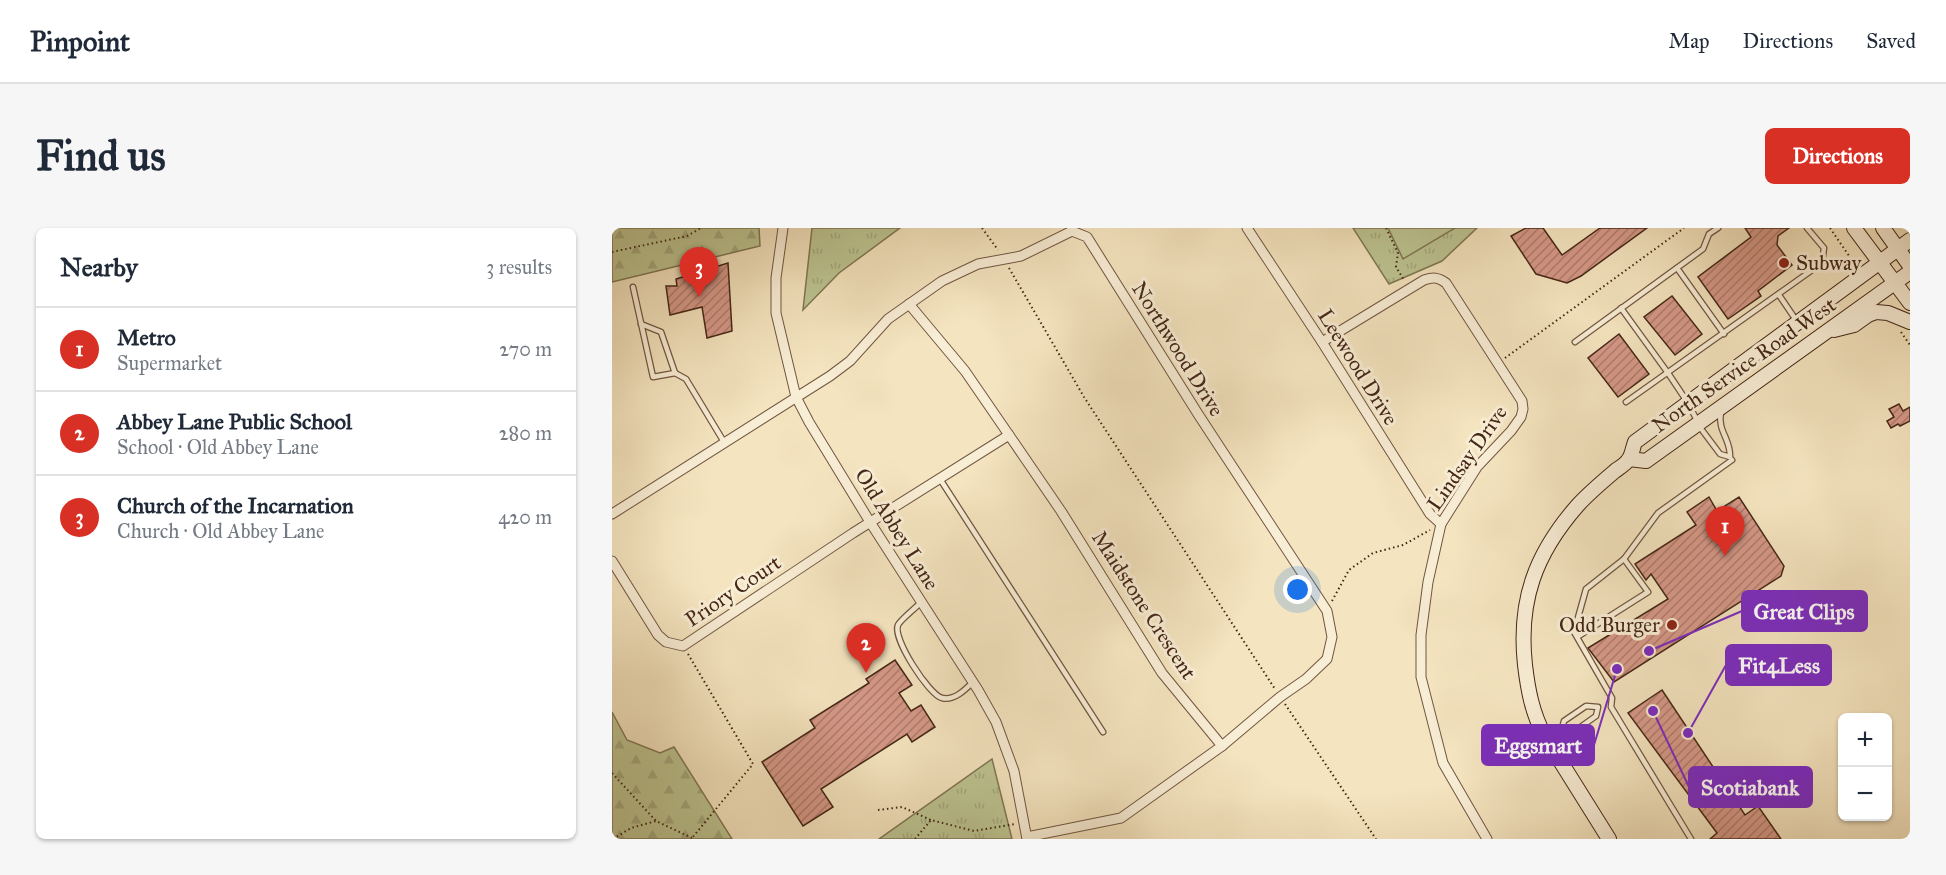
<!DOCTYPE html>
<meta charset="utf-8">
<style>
body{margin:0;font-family:"IM FELL Great Primer",serif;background:#f6f6f7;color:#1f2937}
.controls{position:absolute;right:18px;bottom:18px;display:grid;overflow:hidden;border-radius:9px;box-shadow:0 2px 4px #0004}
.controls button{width:54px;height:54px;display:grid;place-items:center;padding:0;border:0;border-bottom:2px solid #e0e1e3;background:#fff;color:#1f2937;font:30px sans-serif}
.you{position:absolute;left:686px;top:362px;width:21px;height:21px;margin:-15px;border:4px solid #fff;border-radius:50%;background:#1a73e8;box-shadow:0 0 0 9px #1a73e833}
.badge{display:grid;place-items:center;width:39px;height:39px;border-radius:50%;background:#d93025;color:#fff;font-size:20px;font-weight:700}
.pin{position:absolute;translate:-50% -50px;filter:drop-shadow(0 2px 3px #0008)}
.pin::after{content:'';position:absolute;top:32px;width:21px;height:18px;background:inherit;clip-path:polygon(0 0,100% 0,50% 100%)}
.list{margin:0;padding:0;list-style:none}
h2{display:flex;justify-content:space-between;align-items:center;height:78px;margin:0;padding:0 24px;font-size:26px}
h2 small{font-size:20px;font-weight:400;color:#747a83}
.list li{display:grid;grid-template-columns:39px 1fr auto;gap:18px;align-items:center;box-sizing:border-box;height:84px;padding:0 24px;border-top:2px solid #e0e1e3}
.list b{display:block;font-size:22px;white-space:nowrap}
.list p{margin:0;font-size:20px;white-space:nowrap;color:#747a83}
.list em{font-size:20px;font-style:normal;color:#747a83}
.map{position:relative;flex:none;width:1298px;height:611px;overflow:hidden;border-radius:9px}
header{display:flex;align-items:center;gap:36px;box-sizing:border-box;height:84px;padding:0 30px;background:#fff;border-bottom:2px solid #e0e1e3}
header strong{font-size:28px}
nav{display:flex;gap:33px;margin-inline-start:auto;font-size:21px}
.intro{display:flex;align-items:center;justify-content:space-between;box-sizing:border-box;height:144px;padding:0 36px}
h1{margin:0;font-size:42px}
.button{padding:15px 27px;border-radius:9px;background:#d93025;color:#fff;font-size:21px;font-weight:700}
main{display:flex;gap:36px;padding:0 36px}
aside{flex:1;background:#fff;border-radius:9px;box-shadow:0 2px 4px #0004}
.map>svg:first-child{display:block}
</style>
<header>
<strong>Pinpoint</strong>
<nav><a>Map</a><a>Directions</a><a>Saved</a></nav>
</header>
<div class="intro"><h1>Find us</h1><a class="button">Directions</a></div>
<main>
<aside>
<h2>Nearby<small>3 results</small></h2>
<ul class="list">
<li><span class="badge">1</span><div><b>Metro</b><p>Supermarket</p></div><em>270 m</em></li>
<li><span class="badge">2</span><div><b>Abbey Lane Public School</b><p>School · Old Abbey Lane</p></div><em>280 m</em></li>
<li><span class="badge">3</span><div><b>Church of the Incarnation</b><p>Church · Old Abbey Lane</p></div><em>420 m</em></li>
</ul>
</aside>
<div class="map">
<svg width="1298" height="611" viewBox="0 0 1298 611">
<defs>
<pattern id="grass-tufts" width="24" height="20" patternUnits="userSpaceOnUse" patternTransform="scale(1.5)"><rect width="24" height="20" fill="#bcc491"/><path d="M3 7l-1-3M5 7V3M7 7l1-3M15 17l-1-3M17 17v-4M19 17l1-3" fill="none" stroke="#a3a87c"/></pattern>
<pattern id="forest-firs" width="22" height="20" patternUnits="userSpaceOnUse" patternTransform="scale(1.5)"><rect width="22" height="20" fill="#bcc491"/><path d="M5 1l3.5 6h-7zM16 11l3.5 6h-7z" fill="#a3a87c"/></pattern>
<pattern id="building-hatch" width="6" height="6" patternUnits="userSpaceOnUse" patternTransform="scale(1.5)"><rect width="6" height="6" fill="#d59887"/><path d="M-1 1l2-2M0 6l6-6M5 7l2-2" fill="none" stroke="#af7c6d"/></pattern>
</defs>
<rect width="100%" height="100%" fill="#f4e4bf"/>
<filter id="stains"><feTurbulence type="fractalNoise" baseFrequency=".00333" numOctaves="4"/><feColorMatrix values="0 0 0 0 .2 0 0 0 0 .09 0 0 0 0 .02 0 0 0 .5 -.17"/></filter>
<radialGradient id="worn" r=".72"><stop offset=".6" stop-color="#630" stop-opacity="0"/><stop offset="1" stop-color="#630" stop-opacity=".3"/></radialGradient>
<g fill="url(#grass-tufts)" stroke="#807654" stroke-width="1.5">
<polygon points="200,0 288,0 227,45 191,82"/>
<polygon points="741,0 865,0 830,33 777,56"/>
<polygon points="380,531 400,611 267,611"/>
</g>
<g fill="url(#forest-firs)" stroke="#807654" stroke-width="1.5">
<polygon points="0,0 147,0 148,18 0,54"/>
<polygon points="0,484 15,512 48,525 62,519 120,611 0,611"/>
</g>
<polygon fill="#bcc491" stroke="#807654" stroke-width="1.5" points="776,0 843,0 791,31"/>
<g fill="url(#building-hatch)" stroke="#452717" stroke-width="1.5">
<polygon points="914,0 931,0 950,27 988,0 1035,0 969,48 955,55 924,46 899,8"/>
<polygon points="1133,0 1177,0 1166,8 1165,17 1180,37 1146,63 1149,68 1116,91 1086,49 1139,9"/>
<polygon points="116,35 120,103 95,110 90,79 58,87 54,58 65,58 64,51"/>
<polygon points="1060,68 1090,106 1063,127 1032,89"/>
<polygon points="1007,106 1037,146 1006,169 976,130"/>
<polygon points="1287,176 1291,183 1298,179 1298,193 1288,198 1286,196 1279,200 1275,193 1282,189 1277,181"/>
<polygon points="1097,269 1105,283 1127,269 1172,338 1169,348 1002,454 976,420 1056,371 1039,346 1034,352 1023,336 1084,297 1075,284"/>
<polygon points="283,432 300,457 287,465 299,483 309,477 323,499 300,514 295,506 209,561 221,579 191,598 150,534 203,500 198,492 257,455 254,451"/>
<polygon points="1050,462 1133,587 1146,578 1169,611 1098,611 1105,605 1016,485"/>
</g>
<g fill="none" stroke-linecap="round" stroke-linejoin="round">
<g stroke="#715641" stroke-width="7">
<g id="lane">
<polyline points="1065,40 1112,106"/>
<polyline points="21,59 41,149 63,145 74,151 112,214"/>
<polyline points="1167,67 1184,92"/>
<path d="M1009,80l47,65 20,30 14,27 18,24 10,3c1,-18 -13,-26 -9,-45"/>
<polyline points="29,96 49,104 63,145"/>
<polyline points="963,114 1091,21 1097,6 1106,0"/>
<polyline points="1014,174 1210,35 1212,20 1195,0"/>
<polyline points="328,251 491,504"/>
<polyline points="1012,331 1046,285 1120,232"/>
<path d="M309,374c-5,6 -20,17 -23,23 -6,13 31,70 44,73 12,3 23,-8 31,-16"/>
<polyline points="965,409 1036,364 1012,331 974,361 962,404 1000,470 999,479 1079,611"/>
<polyline points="935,510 950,500 952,493 974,478 986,479 984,488 960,505 950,500"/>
</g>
</g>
<g stroke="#715641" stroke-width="11">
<g id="street">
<polyline points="171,0 164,50 164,85 184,169 197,194 258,294 366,462 384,494 402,543 415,611"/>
<polyline points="635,0 710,114 818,286 829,296"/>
<polyline points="297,76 353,143 397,207"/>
<path d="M710,114l102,-62c9,-3 14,-3 22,3l76,118 1,8 -2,8 -10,14 -34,36 -36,57 -13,58 -7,53v42l22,86 44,76"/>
<polyline points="0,286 218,148 238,133 276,91 330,53 366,36 409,28 460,3 475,9 586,186 715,383 720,409 715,431 694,451 668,469 610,518"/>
<polyline points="0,333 46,407 54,414 71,418 241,305 397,207 449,283 550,445 610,518 509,590 415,609"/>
</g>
</g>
<g stroke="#452717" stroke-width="16">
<g id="secondary">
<polyline points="1242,0 1298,75"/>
<polyline points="1271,0 1298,38"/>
<polyline points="1222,102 1242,97 1256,87 1264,84 1276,85 1298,94"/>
<polyline points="1017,231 1034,233 1298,44"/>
<path d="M997,611l-65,-104c-12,-23 -16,-45 -19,-70 -7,-64 10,-111 53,-160 11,-12 24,-23 37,-34 4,-3 11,-7 14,-12 3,-4 4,-12 6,-17l275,-202"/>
</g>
</g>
<g stroke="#452717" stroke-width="2" stroke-dasharray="1.5 3" stroke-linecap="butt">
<polyline points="370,0 386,22"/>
<polyline points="774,0 786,25 784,39 792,52"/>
<polyline points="1218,0 1244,38"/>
<polyline points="0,24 75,8 89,0"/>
<polyline points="397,40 472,169 663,461"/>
<polyline points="1289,104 1298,117"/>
<polyline points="893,130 1072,0"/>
<polyline points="720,373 737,342 761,325 791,317 818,302"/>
<polyline points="76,426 141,536 80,610"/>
<polyline points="673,476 764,611"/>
<polyline points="0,545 44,593 80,610"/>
<polyline points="266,582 290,579 319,592"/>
<polyline points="1,611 19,600 44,593"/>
<polyline points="303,611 319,592 362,603 403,596"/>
</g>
<use href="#lane" stroke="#f8edd5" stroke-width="4.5"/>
<use href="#street" stroke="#f8edd5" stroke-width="9"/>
<use href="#secondary" stroke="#f8edd5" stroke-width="14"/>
</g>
<g fill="#8f2418" stroke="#f8edd5" stroke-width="2">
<circle cx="1172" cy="35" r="6"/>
<circle cx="1060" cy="397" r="6"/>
</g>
<g text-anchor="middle" stroke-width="6" stroke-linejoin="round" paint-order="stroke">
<g font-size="21" fill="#452717" stroke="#f8edd5" text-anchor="start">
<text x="1184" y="42">Subway</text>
<text x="1048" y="404" text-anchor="end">Odd Burger</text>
</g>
<g font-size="21" fill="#452717" stroke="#f8edd5">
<text transform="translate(566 121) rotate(58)" y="7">Northwood Drive</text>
<text transform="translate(1132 137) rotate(-35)" y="7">North Service Road West</text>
<text transform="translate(746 139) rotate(58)" y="7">Leewood Drive</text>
<text transform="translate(855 230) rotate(-55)" y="7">Lindsay Drive</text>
<text transform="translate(285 301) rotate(58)" y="7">Old Abbey Lane</text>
<text transform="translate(121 363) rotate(-34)" y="7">Priory Court</text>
<text transform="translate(532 377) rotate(57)" y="7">Maidstone Crescent</text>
</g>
</g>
<path fill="none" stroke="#7b2cbf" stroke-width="2" d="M1037 423L1130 383M1076 505L1114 437M1005 441L982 517M1041 483L1077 559"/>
<g fill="#7b2cbf" stroke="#f8edd5" stroke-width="2">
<circle cx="1037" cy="423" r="6"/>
<circle cx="1076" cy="505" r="6"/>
<circle cx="1005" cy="441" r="6"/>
<circle cx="1041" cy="483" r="6"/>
</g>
<g fill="#7b2cbf" stroke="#7b2cbf" stroke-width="2">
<rect x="1130" y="363" width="125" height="40" rx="6"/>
<rect x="1114" y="417" width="105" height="40" rx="6"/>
<rect x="870" y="497" width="112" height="40" rx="6"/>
<rect x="1077" y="539" width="123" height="40" rx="6"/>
</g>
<g font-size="22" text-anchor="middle" font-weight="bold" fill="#fff">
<text x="1192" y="391">Great Clips</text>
<text x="1167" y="445">Fit4Less</text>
<text x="926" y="525">Eggsmart</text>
<text x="1138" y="567">Scotiabank</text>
</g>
<rect width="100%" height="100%" filter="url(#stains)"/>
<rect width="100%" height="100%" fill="url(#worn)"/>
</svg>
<div class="controls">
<button>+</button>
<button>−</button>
</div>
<div class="you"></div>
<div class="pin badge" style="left:1113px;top:328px">1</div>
<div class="pin badge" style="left:254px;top:445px">2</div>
<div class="pin badge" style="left:87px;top:69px">3</div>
</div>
</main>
